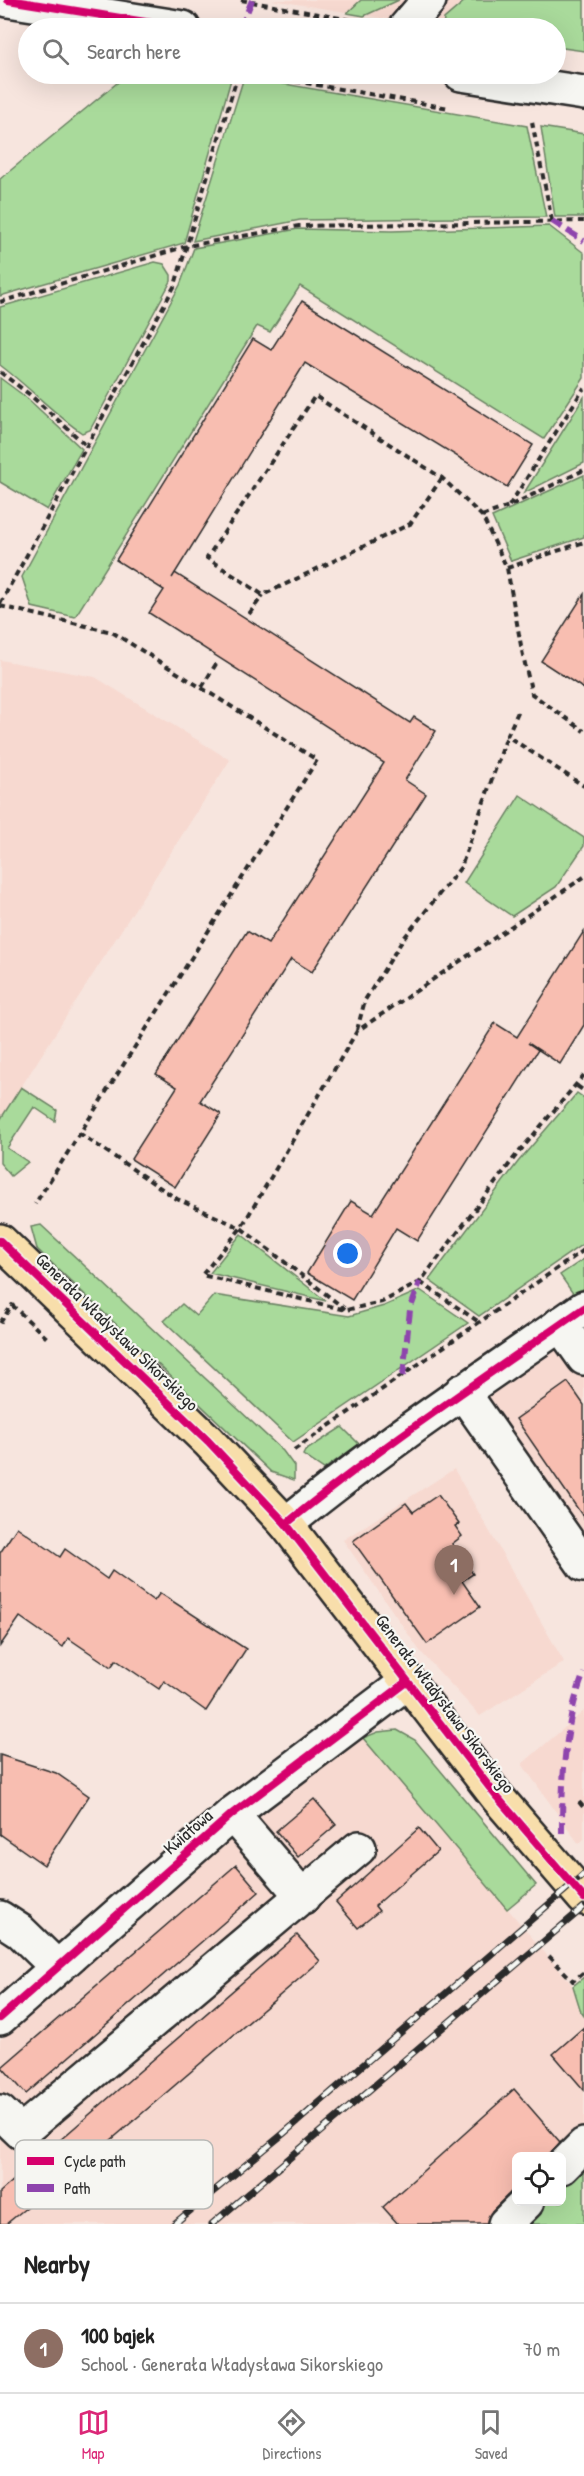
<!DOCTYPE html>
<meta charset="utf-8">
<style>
body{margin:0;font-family:"Patrick Hand",sans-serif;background:#f6f6f6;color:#222}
.controls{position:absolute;right:18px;bottom:18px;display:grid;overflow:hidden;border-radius:9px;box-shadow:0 6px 24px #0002}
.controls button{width:54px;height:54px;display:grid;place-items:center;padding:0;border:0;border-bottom:2px solid #e0e0e0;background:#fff;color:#222;font:30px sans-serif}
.you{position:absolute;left:348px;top:1254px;width:21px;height:21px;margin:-15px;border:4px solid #fff;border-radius:50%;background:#1a73e8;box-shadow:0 0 0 9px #1a73e833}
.badge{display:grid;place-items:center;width:39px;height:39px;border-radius:50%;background:#db2777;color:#fff;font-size:20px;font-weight:700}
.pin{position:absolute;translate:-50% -50px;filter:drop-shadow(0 2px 3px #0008)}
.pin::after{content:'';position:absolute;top:32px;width:21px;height:18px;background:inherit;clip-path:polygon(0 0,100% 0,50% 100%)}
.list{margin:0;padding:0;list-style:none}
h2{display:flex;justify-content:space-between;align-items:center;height:78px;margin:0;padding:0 24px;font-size:26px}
h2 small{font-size:20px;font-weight:400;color:#767676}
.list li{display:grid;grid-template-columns:39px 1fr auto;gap:18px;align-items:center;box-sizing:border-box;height:90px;padding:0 24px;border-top:2px solid #e0e0e0}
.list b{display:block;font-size:22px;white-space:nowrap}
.list p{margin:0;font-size:20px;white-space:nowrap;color:#767676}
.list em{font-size:20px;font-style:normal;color:#767676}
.icon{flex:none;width:33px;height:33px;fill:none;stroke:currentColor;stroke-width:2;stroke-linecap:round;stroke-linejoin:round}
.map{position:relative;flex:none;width:584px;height:2224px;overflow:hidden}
.search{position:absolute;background:#fff;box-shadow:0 6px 24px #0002;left:18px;right:18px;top:18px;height:66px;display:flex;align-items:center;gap:15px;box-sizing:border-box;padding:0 21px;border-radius:33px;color:#767676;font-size:22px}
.sheet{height:168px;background:#fff}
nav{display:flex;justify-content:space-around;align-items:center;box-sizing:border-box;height:84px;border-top:2px solid #e0e0e0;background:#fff;font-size:16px;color:#767676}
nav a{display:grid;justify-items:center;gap:3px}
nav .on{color:#db2777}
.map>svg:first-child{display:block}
</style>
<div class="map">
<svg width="584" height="2224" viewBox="0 0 584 2224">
<rect width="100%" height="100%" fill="#f7e5de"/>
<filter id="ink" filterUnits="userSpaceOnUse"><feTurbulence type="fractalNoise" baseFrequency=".0167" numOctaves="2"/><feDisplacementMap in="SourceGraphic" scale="12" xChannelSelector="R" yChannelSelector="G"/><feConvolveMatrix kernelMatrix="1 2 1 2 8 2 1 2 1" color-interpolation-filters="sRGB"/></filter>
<g filter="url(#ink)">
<g fill="#f7d9d0">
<polygon points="272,0 584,0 584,51 556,47 556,28 443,28"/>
<polygon points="0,660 95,677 230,760 0,1120"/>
<polygon points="584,1331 584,1550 482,1400"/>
<polygon points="454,1469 564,1662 480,1716 420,1651 343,1540"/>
<polygon points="584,1711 584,1839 579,1844 522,1764"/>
<polygon points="363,1738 573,1986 581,2012 584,2016 584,2155 516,2156 516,2202 503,2224 0,2224 0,2040 224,1843 299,1783"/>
</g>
<g fill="#a9da9b" stroke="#6a8263" stroke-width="1.5">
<polygon points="361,0 399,0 364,16 347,13"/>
<polygon points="466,0 584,0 584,51 556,47 556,28 443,27 444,19"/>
<polygon points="128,74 215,74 232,76 184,243 0,296 0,179"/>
<polygon points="244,77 527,126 546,217 300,220 193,241"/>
<polygon points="541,127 584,134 584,217 555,217"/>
<polygon points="549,226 584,253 584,378 544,439 300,286 270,332 257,326 75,617 32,607 22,577 180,285 194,248 298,229 392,231"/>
<path d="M155,262l9,2 7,11v6l-81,149 -8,3c-29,-20 -54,-47 -82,-68v-58z"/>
<polygon points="0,378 27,398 82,449 47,510 0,482"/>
<polygon points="584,397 584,463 524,493"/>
<polygon points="584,475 584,537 511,561 492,517"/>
<polygon points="520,795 584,838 584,846 556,887 512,916 464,883"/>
<polygon points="21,1087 57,1110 55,1121 34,1107 7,1148 28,1162 11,1176 0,1163 0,1120"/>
<polygon points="577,1093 584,1098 584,1243 479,1316 429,1280 518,1162"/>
<polygon points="41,1225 283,1451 294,1466 294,1480 271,1472 37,1249 31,1227"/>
<polygon points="241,1234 326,1301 210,1273"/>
<polygon points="584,1259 584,1288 574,1295 560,1275"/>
<polygon points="420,1290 468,1323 293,1442 164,1321 182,1304 196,1316 214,1295 349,1316 384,1306"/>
<polygon points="342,1427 359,1444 324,1469 303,1455 305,1451"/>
<polygon points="397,1730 415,1740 536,1885 507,1909 363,1738 378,1732"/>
<polygon points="584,1977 584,2016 581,2012 573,1986"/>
<polygon points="584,2158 584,2224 517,2224 540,2202 562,2202 562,2180"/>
</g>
<g fill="#f8beb1" stroke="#2b2b2b" stroke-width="1.5">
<polygon points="302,301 533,445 507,487 305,363 172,578 175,573 410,723 414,717 436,731 405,780 426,794 312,972 291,959 200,1101 221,1114 175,1187 131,1159 177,1087 156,1074 247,931 268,944 384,763 149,613 164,590 116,560 253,339 271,350"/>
<polygon points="584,594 584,689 541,661"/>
<polygon points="584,931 584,1025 560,1064 528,1043 538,1050 417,1241 396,1228 352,1300 307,1273 351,1201 373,1214 495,1023 517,1037"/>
<polygon points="568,1382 584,1405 584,1518 516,1419"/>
<polygon points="438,1495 459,1524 455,1526 462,1536 452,1544 473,1574 462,1581 480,1607 427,1644 353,1541 406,1503 413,1512"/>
<polygon points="17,1527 60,1557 65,1549 107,1579 112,1571 154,1601 160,1593 246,1649 206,1711 164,1681 159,1689 116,1660 111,1667 68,1638 63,1647 20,1617 0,1646 0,1553"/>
<polygon points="0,1755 56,1773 89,1796 44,1865 0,1834"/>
<polygon points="314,1799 336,1825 298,1857 276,1831"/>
<polygon points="419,1828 438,1851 375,1906 379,1911 358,1928 336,1902"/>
<polygon points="236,1865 259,1892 26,2094 2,2067"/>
<polygon points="297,1935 320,1961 34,2206 32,2203 6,2224 0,2224 0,2192"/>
<polygon points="584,2027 584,2090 553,2054"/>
<polygon points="514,2089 560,2142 547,2157 516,2157 516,2187 492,2211 487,2224 398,2224 383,2207"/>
</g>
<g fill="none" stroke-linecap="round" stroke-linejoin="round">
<g stroke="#2b2b2b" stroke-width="38">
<g id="minor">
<polyline points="8,0 183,28"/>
<polyline points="405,28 429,0"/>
<polyline points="461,74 584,93"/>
<polyline points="560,1324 584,1358"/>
<polyline points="462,1391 584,1565"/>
<path d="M286,1524c95,-78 198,-146 298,-216"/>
<polyline points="232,1814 303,1897"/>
<polyline points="0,1918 20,1931 57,1967"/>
<polyline points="0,2018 232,1814 407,1682"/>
<polyline points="0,2112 21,2132 359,1848"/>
<polyline points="562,2167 584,2145"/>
<polyline points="505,2224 527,2202"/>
</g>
</g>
<g stroke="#2b2b2b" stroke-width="38">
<polyline id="major" points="0,1241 208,1441 286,1524 497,1797 584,1898"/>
</g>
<g stroke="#2b2b2b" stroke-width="4" stroke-dasharray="6 4.5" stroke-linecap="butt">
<polyline points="241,0 373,24"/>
<polyline points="254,74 449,108"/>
<polyline points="532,122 552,221"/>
<polyline points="0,302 187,246 299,226 584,221"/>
<polyline points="0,372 29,394 88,447"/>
<polyline points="442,478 410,524 263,595 207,558 315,396 442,478 482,516 507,568 522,651 532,694 584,731"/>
<polyline points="509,506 584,388"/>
<polyline points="482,516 509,506 584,470"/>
<polyline points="507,568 584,542"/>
<polyline points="0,604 175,285 238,74"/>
<polyline points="0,606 112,632 317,760 35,1204"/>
<polyline points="249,614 263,595"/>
<polyline points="202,687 216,664"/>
<polyline points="518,712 507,736 584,786"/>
<polyline points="584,877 357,1031 241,1228 202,1275 346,1310 382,1302 420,1282 514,1158 584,1075"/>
<polyline points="357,1030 365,1000 404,938 461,867 507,736"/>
<polyline points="577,1086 584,1091"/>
<polyline points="79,1133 177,1199 241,1228 345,1309"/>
<polyline points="420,1282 479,1322"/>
<polyline points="0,1323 12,1305 49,1340"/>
<polyline points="294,1450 584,1250"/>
<polyline points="579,1802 584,1808"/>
<polyline points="549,1956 573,1981 584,1972"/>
</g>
<use href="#minor" stroke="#f6f6f2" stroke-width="33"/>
<use href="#major" stroke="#f8deab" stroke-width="33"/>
<g stroke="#2b2b2b" stroke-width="7">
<g id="rail">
<polyline points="174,2224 283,2134 584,1874"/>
<polyline points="212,2224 584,1907"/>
</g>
</g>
<use href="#rail" stroke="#f6f6f2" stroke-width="4.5" stroke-dasharray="14" stroke-linecap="butt"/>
<g stroke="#8e44ad" stroke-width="6" stroke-dasharray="12 6" stroke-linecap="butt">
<polyline points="241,28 252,0"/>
<polyline points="552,221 584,241"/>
<polyline points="403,1376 410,1310 420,1282"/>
<path d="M562,1833c0,-53 2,-110 22,-160"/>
</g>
<g stroke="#f6f6f2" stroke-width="11">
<g id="cycleway">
<polyline points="8,0 183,28"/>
<polyline points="0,1241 208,1441 286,1524 497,1797 584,1898"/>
<path d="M286,1524c95,-78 198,-146 298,-216"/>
<polyline points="0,2018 232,1814 407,1682"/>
</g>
</g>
<use href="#cycleway" stroke="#d6006c" stroke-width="8"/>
</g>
</g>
<g text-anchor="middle" stroke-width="4.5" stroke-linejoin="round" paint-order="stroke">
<g font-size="18" fill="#2b2b2b" stroke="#f6f6f2">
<text transform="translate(117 1332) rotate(44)" y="6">Generała Władysława Sikorskiego</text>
<text transform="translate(445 1704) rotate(53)" y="6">Generała Władysława Sikorskiego</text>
<text transform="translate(188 1832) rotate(-41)" y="6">Kwiatowa</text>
</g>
</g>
<rect x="15" y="2140" width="198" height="69" rx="9" fill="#f6f6f2" stroke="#b9b9b6" stroke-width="1.5"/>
<rect x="27" y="2157" width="27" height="8" fill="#d6006c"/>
<rect x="27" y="2184" width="27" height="8" fill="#8e44ad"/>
<g font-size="16" fill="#2b2b2b">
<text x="64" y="2167">Cycle path</text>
<text x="64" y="2194">Path</text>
</g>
</svg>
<div class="controls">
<button><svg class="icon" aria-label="locate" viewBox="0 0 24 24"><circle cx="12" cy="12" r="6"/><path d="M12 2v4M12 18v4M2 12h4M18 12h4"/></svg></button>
</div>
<div class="you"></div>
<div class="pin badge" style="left:454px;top:1595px;background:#8d6e63">1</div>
<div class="search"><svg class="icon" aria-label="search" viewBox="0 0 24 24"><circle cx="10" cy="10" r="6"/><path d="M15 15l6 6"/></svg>Search here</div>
</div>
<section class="sheet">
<h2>Nearby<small></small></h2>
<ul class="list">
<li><span class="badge" style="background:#8d6e63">1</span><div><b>100 bajek</b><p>School · Generała Władysława Sikorskiego</p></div><em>70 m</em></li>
</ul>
</section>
<nav>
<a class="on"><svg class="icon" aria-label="map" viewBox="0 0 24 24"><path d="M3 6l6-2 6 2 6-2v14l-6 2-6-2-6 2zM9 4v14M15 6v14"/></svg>Map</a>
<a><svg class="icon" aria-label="directions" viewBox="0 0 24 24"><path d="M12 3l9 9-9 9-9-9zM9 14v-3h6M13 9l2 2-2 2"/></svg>Directions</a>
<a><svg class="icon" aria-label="saved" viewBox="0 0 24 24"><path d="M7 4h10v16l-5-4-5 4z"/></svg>Saved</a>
</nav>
